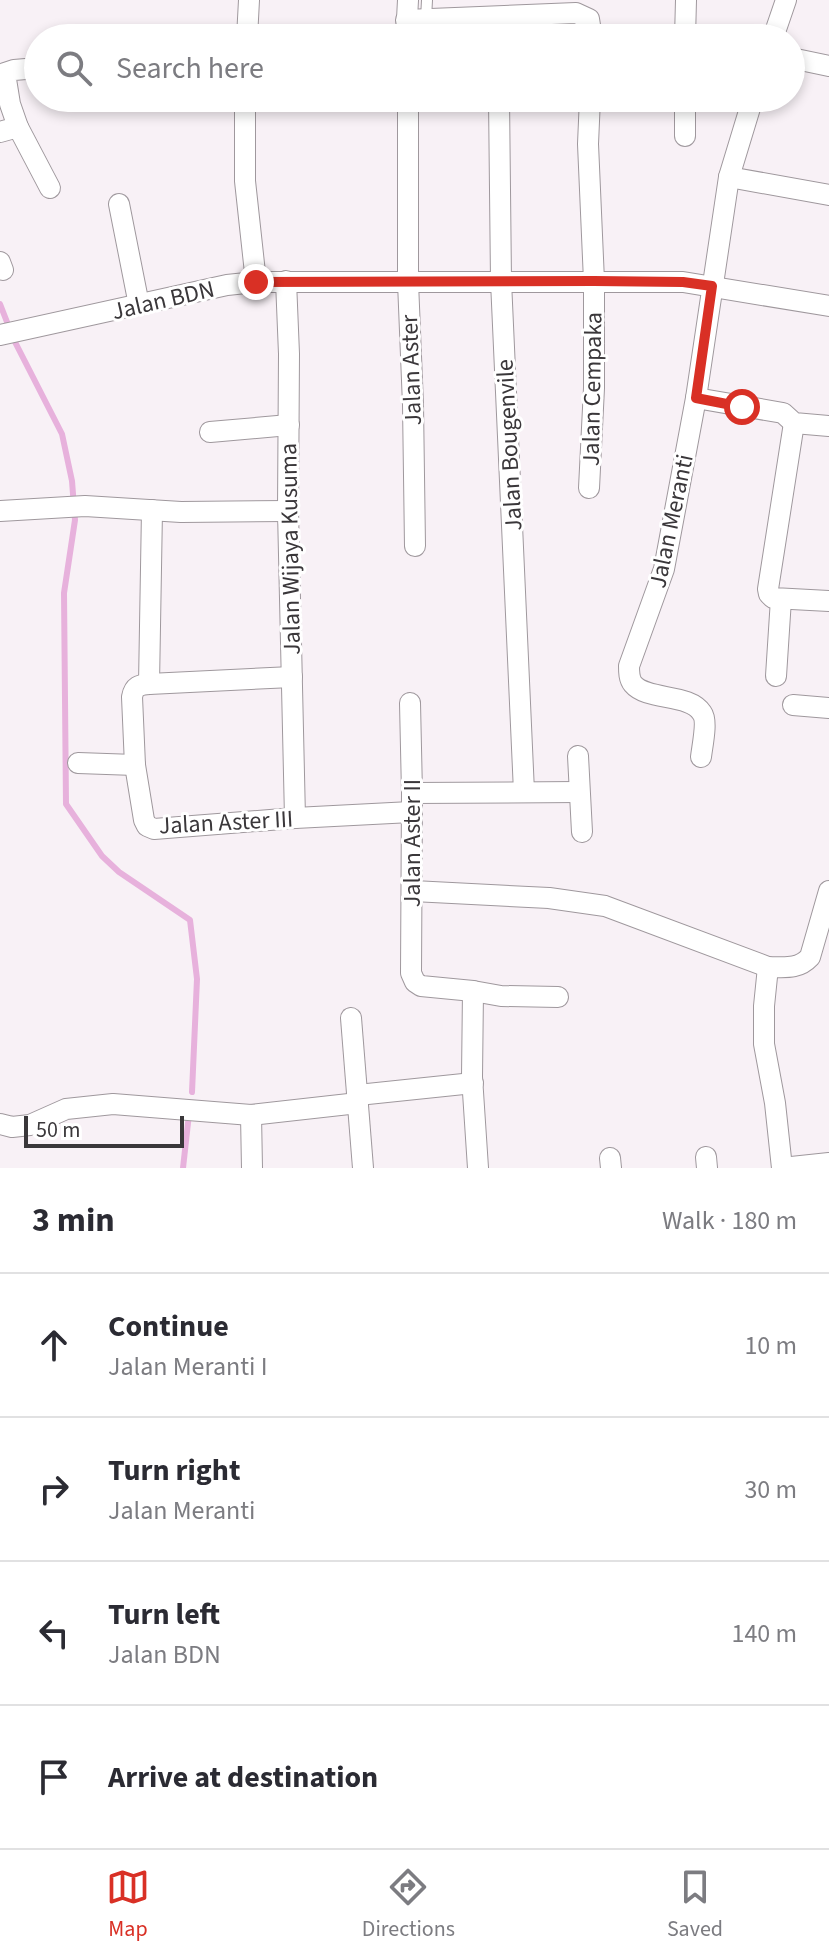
<!DOCTYPE html>
<meta charset="utf-8">
<style>
body{margin:0;font-family:"Source Sans 3",sans-serif;background:#f7f7f7;color:#2b2b33}
.scale{position:absolute;left:24px;bottom:20px;width:160px;box-sizing:border-box;padding-left:8px;border:4px solid #3a373a;border-top:0;font-size:22px;line-height:28px;white-space:nowrap;color:#3a373a;-webkit-text-stroke:6px #fff;paint-order:stroke}
.stop{position:absolute;width:24px;height:24px;margin:-18px;border:6px solid #d93025;border-radius:50%;background:#fff}
.stop.end{background:#d93025;border-color:#fff;box-shadow:0 2px 8px #0008}
.list{margin:0;padding:0;list-style:none}
h2{display:flex;justify-content:space-between;align-items:center;height:104px;margin:0;padding:0 32px;font-size:34px}
h2 small{font-size:26px;font-weight:400;color:#7c7c81}
.list li{display:grid;grid-template-columns:52px 1fr auto;gap:24px;align-items:center;box-sizing:border-box;height:144px;padding:0 32px;border-top:2px solid #e1e1e2}
.list b{display:block;font-size:30px;white-space:nowrap}
.list p{margin:0;font-size:26px;white-space:nowrap;color:#7c7c81}
.list em{font-size:26px;font-style:normal;color:#7c7c81}
.icon{flex:none;width:44px;height:44px;fill:none;stroke:currentColor;stroke-width:2;stroke-linecap:round;stroke-linejoin:round}
.map{position:relative;flex:none;width:829px;height:1168px;overflow:hidden}
.search{position:absolute;background:#fff;box-shadow:0 4px 12px #0003;left:24px;right:24px;top:24px;height:88px;display:flex;align-items:center;gap:20px;box-sizing:border-box;padding:0 28px;border-radius:44px;color:#7c7c81;font-size:30px}
.sheet{height:680px;background:#fff}
nav{display:flex;justify-content:space-around;align-items:center;box-sizing:border-box;height:112px;border-top:2px solid #e1e1e2;background:#fff;font-size:22px;color:#7c7c81}
nav a{display:grid;justify-items:center;gap:4px}
nav .on{color:#d93025}
.map>svg:first-child{display:block}
</style>
<div class="map">
<svg width="829" height="1168" viewBox="0 0 829 1168">
<rect width="100%" height="100%" fill="#f8f1f6"/>
<g fill="none" stroke-linecap="round" stroke-linejoin="round">
<g stroke="#e7b1dc" stroke-width="6">
<polyline points="0,304 14,340 62,434 72,481 75,520 64,593 66,804 102,856 119,872 190,920 197,979 192,1092"/>
<polyline points="183,1168 189,1114"/>
</g>
<g stroke="#9f989d" stroke-width="12">
<polyline id="service" points="426,19 427,0"/>
</g>
<g stroke="#9f989d" stroke-width="22">
<g id="minor">
<polyline points="406,20 576,13 589,19 592,38"/>
<polyline points="247,38 249,0"/>
<polyline points="406,38 408,0"/>
<polyline points="685,38 686,0"/>
<polyline points="773,38 786,0"/>
<polyline points="791,58 829,66"/>
<polyline points="245,98 245,181 256,282"/>
<polyline points="408,98 408,282 413,405 415,546"/>
<polyline points="499,98 501,281 524,792"/>
<polyline points="685,98 685,136"/>
<polyline points="18,127 50,188"/>
<polyline points="0,132 18,127 10,104 5,73 14,70 38,68"/>
<polyline points="729,177 829,195"/>
<polyline points="119,204 139,305"/>
<polyline points="0,262 3,270"/>
<polyline points="286,281 289,354 288,511 295,818"/>
<polyline points="0,335 227,285 256,282 683,282 829,306"/>
<polyline points="696,398 783,413 794,423 829,426"/>
<polyline points="794,423 768,589 769,594 773,598 829,601"/>
<polyline points="210,432 289,425"/>
<polyline points="589,488 594,388 594,281 588,144 590,98"/>
<polyline points="0,511 85,506 181,512 288,511"/>
<polyline points="776,676 781,599"/>
<path d="M292,677l-143,7c-10,1 -15,2 -17,13l3,68 9,55 3,6 7,3 141,-11 116,-6"/>
<polyline points="149,684 152,510"/>
<polyline points="410,703 412,793 411,973 415,982 421,986 473,991 501,996 558,997"/>
<polyline points="793,705 829,708"/>
<polyline points="578,756 582,832"/>
<path d="M701,757c1,-10 7,-36 1,-44 -12,-20 -55,-12 -69,-29 -4,-5 -4,-12 -4,-18l35,-97 32,-171 33,-221 24,-79"/>
<polyline points="78,763 135,765"/>
<polyline points="412,793 579,792"/>
<path d="M413,891l136,7 56,8 163,61c16,0 30,3 42,-10l19,-66"/>
<polyline points="768,967 764,1006 764,1044 775,1103 782,1168"/>
<polyline points="473,991 472,1077 478,1168"/>
<polyline points="351,1018 363,1168"/>
<polyline points="358,1095 473,1083"/>
<polyline points="251,1115 252,1168"/>
<polyline points="0,1124 12,1127 30,1125 66,1109 113,1104 251,1115 358,1103"/>
<polyline points="706,1157 707,1168"/>
<polyline points="610,1158 611,1168"/>
<polyline points="782,1168 829,1163"/>
</g>
</g>
<use href="#service" stroke="#fff" stroke-width="10"/>
<use href="#minor" stroke="#fff" stroke-width="20"/>
</g>
<g fill="none" stroke-linecap="round" stroke-linejoin="round">
<polyline stroke="#d93025" stroke-width="10" points="256,282 594,281 683,282 712,286 696,398 742,407"/>
</g>
<g text-anchor="middle" stroke-width="6" stroke-linejoin="round" paint-order="stroke">
<g font-size="24" fill="#3a373a" stroke="#fff">
<text transform="translate(163 300) rotate(-13)" y="8">Jalan BDN</text>
<text transform="translate(411 370) rotate(-92)" y="8">Jalan Aster</text>
<text transform="translate(592 389) rotate(-89)" y="8">Jalan Cempaka</text>
<text transform="translate(509 445) rotate(-93)" y="8">Jalan Bougenvile</text>
<text transform="translate(671 521) rotate(-78)" y="8">Jalan Meranti</text>
<text transform="translate(290 549) rotate(-91)" y="8">Jalan Wijaya Kusuma</text>
<text transform="translate(226 822) rotate(-3)" y="8">Jalan Aster III</text>
<text transform="translate(412 843) rotate(-90)" y="8">Jalan Aster II</text>
</g>
</g>
</svg>
<div class="scale">50 m</div>
<div class="stop" style="left:742px;top:407px"></div>
<div class="stop end" style="left:256px;top:282px"></div>
<div class="search"><svg class="icon" aria-label="search" viewBox="0 0 24 24"><circle cx="10" cy="10" r="6"/><path d="M15 15l6 6"/></svg>Search here</div>
</div>
<section class="sheet">
<h2>3 min<small>Walk · 180 m</small></h2>
<ul class="list">
<li><svg class="icon" aria-label="ahead" viewBox="0 0 24 24"><path d="M12 20V5M6 11l6-6 6 6"/></svg><div><b>Continue</b><p>Jalan Meranti I</p></div><em>10 m</em></li>
<li><svg class="icon" aria-label="right" viewBox="0 0 24 24"><path d="M7 20v-9h11M14 6l5 5-5 5"/></svg><div><b>Turn right</b><p>Jalan Meranti</p></div><em>30 m</em></li>
<li><svg class="icon" aria-label="left" viewBox="0 0 24 24"><path d="M17 20v-9H6M10 6l-5 5 5 5"/></svg><div><b>Turn left</b><p>Jalan BDN</p></div><em>140 m</em></li>
<li><svg class="icon" aria-label="arrive" viewBox="0 0 24 24"><path d="M6 21V4h12l-3 4 3 4H6"/></svg><div><b>Arrive at destination</b></div></li>
</ul>
</section>
<nav>
<a class="on"><svg class="icon" aria-label="map" viewBox="0 0 24 24"><path d="M3 6l6-2 6 2 6-2v14l-6 2-6-2-6 2zM9 4v14M15 6v14"/></svg>Map</a>
<a><svg class="icon" aria-label="directions" viewBox="0 0 24 24"><path d="M12 3l9 9-9 9-9-9zM9 14v-3h6M13 9l2 2-2 2"/></svg>Directions</a>
<a><svg class="icon" aria-label="saved" viewBox="0 0 24 24"><path d="M7 4h10v16l-5-4-5 4z"/></svg>Saved</a>
</nav>
